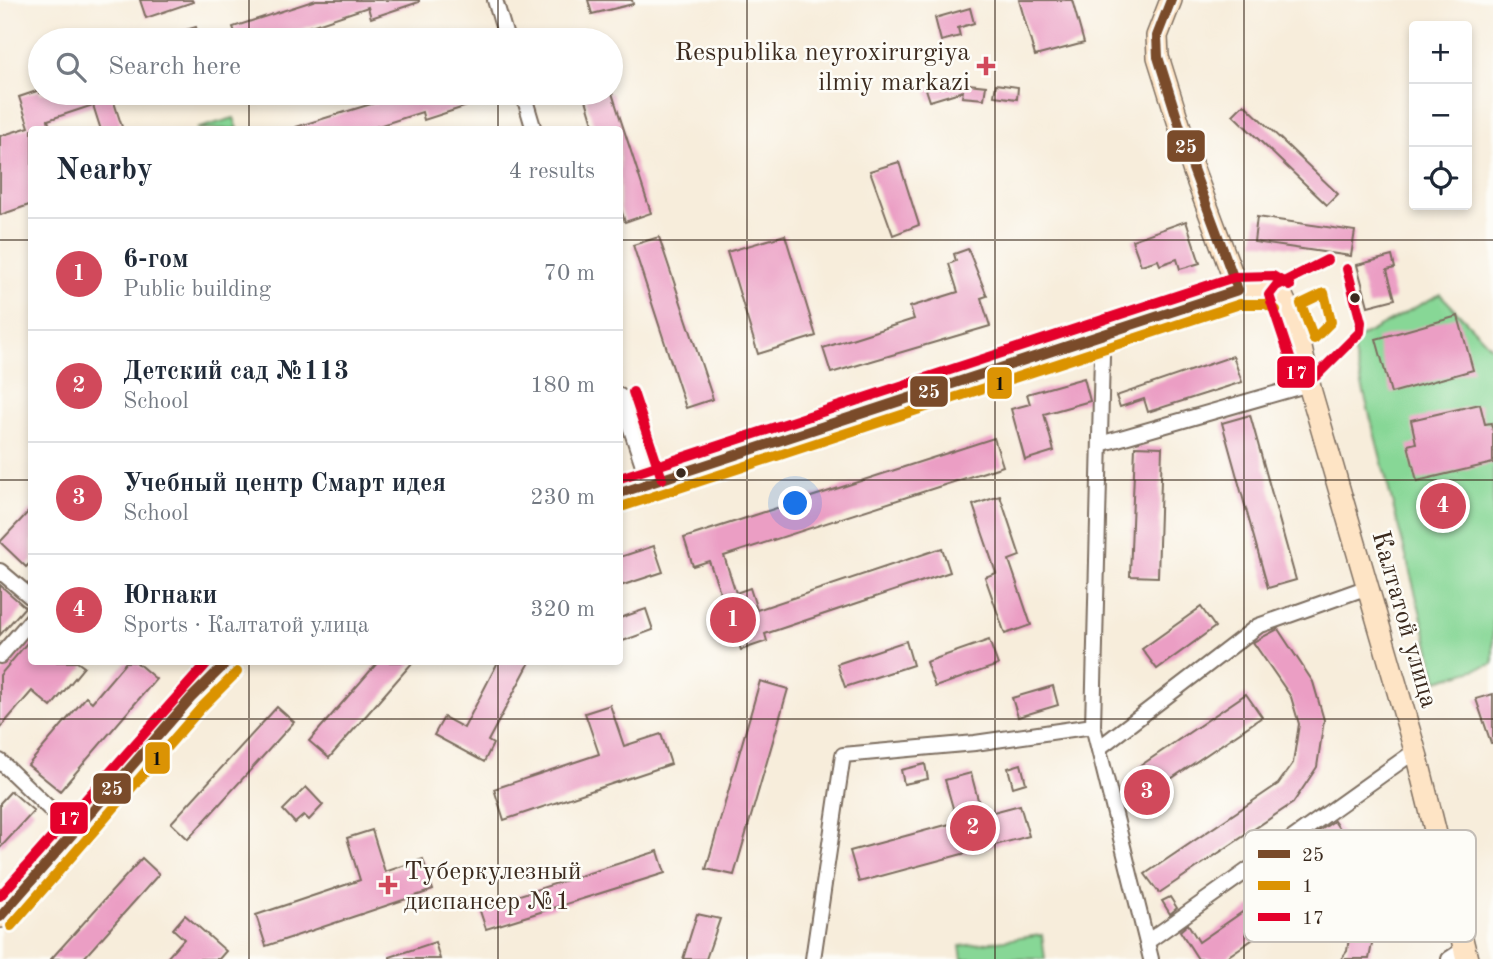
<!DOCTYPE html>
<meta charset="utf-8">
<style>
body{margin:0;font-family:"Old Standard TT",serif;background:#f6f6f7;color:#1f2937}
.controls{position:absolute;right:21px;top:21px;display:grid;overflow:hidden;border-radius:7px;box-shadow:0 4px 10px #0003}
.controls button{width:63px;height:63px;display:grid;place-items:center;padding:0;border:0;border-bottom:2px solid #e0e1e3;background:#fff;color:#1f2937;font:35px sans-serif}
.you{position:absolute;left:796px;top:504px;width:24px;height:24px;margin:-18px;border:5px solid #fff;border-radius:50%;background:#1a73e8;box-shadow:0 0 0 10px #1a73e833}
.badge{display:grid;place-items:center;width:46px;height:46px;border-radius:50%;background:#d1495b;color:#fff;font-size:23px;font-weight:700}
.pin{position:absolute;translate:-50% -50%;border:4px solid #fff;box-shadow:0 2px 7px #0006}
.list{margin:0;padding:0;list-style:none}
h2{display:flex;justify-content:space-between;align-items:center;height:91px;margin:0;padding:0 28px;font-size:30px}
h2 small{font-size:23px;font-weight:400;color:#747a83}
.list li{display:grid;grid-template-columns:46px 1fr auto;gap:21px;align-items:center;box-sizing:border-box;height:112px;padding:0 28px;border-top:2px solid #e0e1e3}
.list b{display:block;font-size:26px;white-space:nowrap}
.list p{margin:0;font-size:23px;white-space:nowrap;color:#747a83}
.list em{font-size:23px;font-style:normal;color:#747a83}
.icon{flex:none;width:38px;height:38px;fill:none;stroke:currentColor;stroke-width:2;stroke-linecap:round;stroke-linejoin:round}
.map{position:relative;flex:none;width:1493px;height:959px;overflow:hidden}
.search{position:absolute;background:#fff;box-shadow:0 4px 10px #0003;left:28px;top:28px;width:595px;height:77px;display:flex;align-items:center;gap:18px;box-sizing:border-box;padding:0 24px;border-radius:38px;color:#747a83;font-size:26px}
.panel{position:absolute;background:#fff;box-shadow:0 4px 10px #0003;left:28px;top:126px;width:595px;height:539px;border-radius:7px}
.map>svg:first-child{display:block}
</style>
<div class="map">
<svg width="1493" height="959" viewBox="0 0 1493 959">
<rect width="100%" height="100%" fill="#fdfcf7"/>
<filter id="ink" filterUnits="userSpaceOnUse"><feTurbulence type="fractalNoise" baseFrequency=".0143" numOctaves="2"/><feDisplacementMap in="SourceGraphic" scale="14" xChannelSelector="R" yChannelSelector="G"/><feConvolveMatrix kernelMatrix="1 2 1 2 8 2 1 2 1" color-interpolation-filters="sRGB"/></filter>
<filter id="wash" filterUnits="userSpaceOnUse"><feTurbulence type="fractalNoise" baseFrequency=".00686" numOctaves="4" result="noise"/><feDisplacementMap in="SourceGraphic" scale="28" xChannelSelector="R" yChannelSelector="G"/><feGaussianBlur stdDeviation="1.57" result="paint"/><feColorMatrix in="noise" values="0 0 0 0 0 0 0 0 0 0 0 0 0 0 0 0 0 1.4 0 .05"/><feComposite in="paint" operator="in"/></filter>
<g filter="url(#wash)">
<rect width="100%" height="100%" fill="#f7eddb"/>
<g fill="#87d796" stroke="#61805a" stroke-width="2">
<polygon points="234,118 238,129 196,129"/>
<polygon points="1440,294 1493,349 1493,664 1438,681 1351,342"/>
<polygon points="1042,935 1045,959 962,959 960,946"/>
</g>
<g id="blocks">
<g fill="#eb9ec4">
<polygon points="140,0 192,0 193,2 146,18"/>
<polygon points="316,0 419,0 419,2 371,18 368,7 269,40 238,40 233,27"/>
<polygon points="588,0 632,0 633,4 592,14"/>
<polygon points="1019,0 1072,0 1084,43 1035,56"/>
<polygon points="970,8 974,23 958,28 960,36 941,41 935,18"/>
<polygon points="196,27 200,40 162,40 162,37"/>
<polygon points="949,82 986,86 984,99 962,97 963,91 930,101 926,89"/>
<polygon points="996,84 1018,87 1017,99 994,96"/>
<polygon points="40,90 40,93 111,93 123,130 101,130 93,105 48,120 51,130 32,130 32,204 0,215 0,136 29,127 19,97"/>
<polygon points="407,93 501,95 424,120 422,112 366,130 296,130 296,127"/>
<polygon points="584,93 612,93 651,213 625,222 620,206 620,130 595,130"/>
<polygon points="1244,104 1338,194 1327,205 1233,115"/>
<polygon points="899,162 919,225 893,235 870,171"/>
<polygon points="1257,217 1355,231 1351,256 1254,242"/>
<polygon points="1186,221 1200,263 1180,269 1177,259 1160,265 1158,260 1141,265 1132,240"/>
<polygon points="785,235 816,336 758,354 727,252"/>
<polygon points="659,237 713,399 686,408 633,245"/>
<polygon points="968,249 987,296 981,298 990,326 831,373 823,348 914,319 910,307 958,292 949,264 956,261 954,254"/>
<polygon points="1392,256 1395,268 1387,270 1395,299 1368,306 1357,265"/>
<polygon points="1458,316 1473,370 1391,393 1376,339"/>
<polygon points="1233,356 1242,382 1148,412 1144,399 1120,407 1116,396"/>
<polygon points="1084,378 1090,401 1044,414 1054,451 1025,460 1011,409 1030,404 1027,394"/>
<polygon points="1480,404 1485,424 1491,423 1493,431 1493,463 1417,481 1408,445 1416,443 1411,420"/>
<polygon points="1250,415 1296,580 1268,588 1222,423"/>
<polygon points="994,438 1003,466 724,556 736,593 750,588 757,610 942,548 950,572 765,634 767,641 741,650 709,561 693,566 684,538"/>
<polygon points="1135,446 1162,447 1158,577 1130,576"/>
<polygon points="1000,496 1020,556 1009,560 1031,625 1005,634 985,577 996,573 973,505"/>
<polygon points="32,508 32,561 26,567 0,542"/>
<polygon points="654,546 663,572 620,586 620,557"/>
<polygon points="0,585 25,607 0,635"/>
<polygon points="1201,607 1215,627 1157,669 1142,649"/>
<polygon points="646,609 653,630 620,642 620,618"/>
<polygon points="1278,629 1313,682 1324,720 1317,767 1293,803 1159,893 1145,874 1278,784 1293,763 1299,724 1291,697 1253,642"/>
<polygon points="32,637 32,662 77,662 84,667 51,707 32,691 0,728 0,675"/>
<polygon points="989,640 998,665 935,687 926,662"/>
<polygon points="906,641 913,665 845,687 837,664"/>
<polygon points="126,662 136,662 156,679 60,791 28,765 86,697 92,702"/>
<polygon points="378,662 413,662 329,758 309,741"/>
<polygon points="498,662 530,662 488,741 493,744 484,762 434,735 444,717 464,728"/>
<polygon points="760,681 788,689 734,875 706,869"/>
<polygon points="1053,686 1058,705 1018,717 1012,698"/>
<polygon points="1246,694 1262,717 1156,789 1140,766"/>
<polygon points="1493,694 1493,743 1491,743 1476,699"/>
<polygon points="610,705 624,746 661,734 671,764 504,820 494,789 599,754 585,713"/>
<polygon points="277,707 294,722 188,839 171,823"/>
<polygon points="925,764 928,779 904,784 901,770"/>
<polygon points="1021,764 1026,783 1013,787 1008,768"/>
<polygon points="971,773 982,815 1020,805 1029,836 859,882 850,851 957,822 945,780"/>
<polygon points="306,787 323,805 309,820 304,815 295,823 283,810"/>
<polygon points="11,791 34,811 0,848 0,803"/>
<polygon points="1334,821 1367,870 1379,908 1369,959 1341,959 1347,951 1353,913 1345,885 1312,836"/>
<polygon points="372,830 385,872 423,859 433,890 266,946 256,915 360,880 347,838"/>
<polygon points="658,851 665,873 486,929 479,908"/>
<polygon points="142,858 159,874 83,959 51,959"/>
<polygon points="1296,875 1312,899 1224,959 1198,959 1180,931 1188,924 1199,942"/>
<polygon points="1170,897 1177,908 1170,914 1162,901"/>
<polygon points="697,914 720,919 706,959 683,959"/>
<polygon points="185,915 226,951 219,959 166,959 184,939 173,929"/>
<polygon points="435,942 440,959 390,959 390,957"/>
</g>
</g>
</g>
<g filter="url(#ink)">
<use href="#blocks" fill-opacity="0" stroke="#7d6e60" stroke-width="2"/>
<g fill="none" stroke-linecap="round" stroke-linejoin="round">
<g stroke="#7d6e60" stroke-width="18">
<g id="street">
<polyline points="495,0 507,40"/>
<polyline points="523,93 534,130"/>
<polyline points="1096,338 1102,355 1093,726 1151,959"/>
<polyline points="620,396 649,483"/>
<polyline points="1100,444 1309,384"/>
<polyline points="0,571 32,598"/>
<polyline points="0,656 32,619"/>
<polyline points="1099,748 1258,626 1368,587"/>
<polyline points="0,761 75,833"/>
<polyline points="1147,942 1415,751"/>
<polyline points="813,959 843,755 975,743 1093,726"/>
<polyline points="1449,959 1464,949"/>
</g>
</g>
<g stroke="#7d6e60" stroke-width="24">
<g id="secondary">
<polyline points="1171,0 1157,36 1158,57 1193,169 1238,290"/>
<polyline points="620,493 1238,290 1270,290 1283,298 1296,326 1311,392 1417,757 1467,959"/>
<polyline points="0,917 191,698 227,662"/>
</g>
</g>
<use href="#street" stroke="#fff" stroke-width="14"/>
<use href="#secondary" stroke="#fee4c5" stroke-width="21"/>
<g stroke="#fdfcf7" stroke-width="16">
<g id="bus-1">
<polyline points="1171,0 1157,36 1158,57 1193,169 1238,290"/>
<polyline points="620,493 1238,290"/>
<polyline points="0,917 191,698 227,662"/>
</g>
</g>
<g stroke="#fdfcf7" stroke-width="16">
<g id="bus-2">
<polygon points="1324,293 1331,322 1314,339 1301,304"/>
<polyline points="624,506 1240,304 1266,304 1276,310"/>
<polyline points="11,926 201,708 237,672"/>
</g>
</g>
<g stroke="#fdfcf7" stroke-width="16">
<g id="bus-3">
<polyline points="1327,260 1276,286 1269,295 1294,370 1301,378 1316,376 1360,332 1361,322 1347,269"/>
<polyline points="633,392 662,479"/>
<polyline points="620,478 1234,277 1273,276 1290,286"/>
<polyline points="0,896 208,662"/>
</g>
</g>
<use href="#bus-1" stroke="#7a4b2a" stroke-width="10"/>
<use href="#bus-2" stroke="#db9304" stroke-width="10"/>
<use href="#bus-3" stroke="#e4002b" stroke-width="10"/>
</g>
</g>
<path fill="none" stroke="#3b2a1e" stroke-width="2" stroke-opacity="0.55" d="M249,0v40M498,0v40M747,0v959M995,0v959M1244,0v959M249,93v37M498,93v37M0,240h32M620,240h873M0,480h32M620,480h873M249,662v297M498,662v297M0,719h1493"/>
<g fill="#d1495b" stroke="#fdfcf7" stroke-width="2.5">
<path d="M982.5 55.5h7v7h7v7h-7v7h-7v-7h-7v-7h7z"/>
<path d="M384.5 874.5h7v7h7v7h-7v7h-7v-7h-7v-7h7z"/>
</g>
<g fill="#3b2a1e" stroke="#fdfcf7" stroke-width="2.5">
<circle cx="1355" cy="298" r="6"/>
<circle cx="681" cy="473" r="6"/>
</g>
<g text-anchor="middle" stroke-width="5" stroke-linejoin="round" paint-order="stroke">
<g font-size="26" fill="#3b2a1e" stroke="#fdfcf7" text-anchor="end">
<text x="970" y="60">Respublika neyroxirurgiya<tspan x="970" dy="30">ilmiy markazi</tspan></text>
<text x="404" y="879" text-anchor="start">Туберкулезный<tspan x="404" dy="30">диспансер №1</tspan></text>
</g>
<g font-size="26" fill="#3b2a1e" stroke="#fdfcf7">
<text transform="translate(1406 619) rotate(74)" y="9">Калтатой улица</text>
</g>
</g>
<rect x="1244" y="830" width="232" height="112" rx="10" fill="#fdfcf7" stroke="#c3bdb6" stroke-width="2"/>
<rect x="1258" y="850" width="32" height="8" fill="#7a4b2a"/>
<rect x="1258" y="881" width="32" height="9" fill="#db9304"/>
<rect x="1258" y="913" width="32" height="8" fill="#e4002b"/>
<g font-size="19" fill="#3b2a1e">
<text x="1302" y="861">25</text>
<text x="1302" y="892">1</text>
<text x="1302" y="924">17</text>
</g>
<g stroke="#fdfcf7" stroke-width="2.5">
<rect x="1166" y="129" width="40" height="34" rx="7" fill="#7a4b2a"/>
<rect x="1276" y="355" width="40" height="34" rx="7" fill="#e4002b"/>
<rect x="986" y="366" width="27" height="34" rx="7" fill="#db9304"/>
<rect x="909" y="375" width="40" height="33" rx="7" fill="#7a4b2a"/>
<rect x="144" y="741" width="27" height="34" rx="7" fill="#db9304"/>
<rect x="92" y="772" width="40" height="33" rx="7" fill="#7a4b2a"/>
<rect x="49" y="801" width="40" height="34" rx="7" fill="#e4002b"/>
</g>
<g font-size="19" text-anchor="middle" font-weight="bold" fill="#fff">
<text x="1186" y="153">25</text>
<text x="1296" y="379">17</text>
<text x="929" y="398">25</text>
<text x="112" y="795">25</text>
<text x="69" y="825">17</text>
</g>
<g font-size="19" text-anchor="middle" font-weight="bold" fill="#111">
<text x="1000" y="390">1</text>
<text x="157" y="765">1</text>
</g>
</svg>
<div class="controls">
<button>+</button>
<button>−</button>
<button><svg class="icon" aria-label="locate" viewBox="0 0 24 24"><circle cx="12" cy="12" r="6"/><path d="M12 2v4M12 18v4M2 12h4M18 12h4"/></svg></button>
</div>
<div class="you"></div>
<div class="pin badge" style="left:733px;top:620px">1</div>
<div class="pin badge" style="left:973px;top:828px">2</div>
<div class="pin badge" style="left:1147px;top:792px">3</div>
<div class="pin badge" style="left:1443px;top:506px">4</div>
<div class="search"><svg class="icon" aria-label="search" viewBox="0 0 24 24"><circle cx="10" cy="10" r="6"/><path d="M15 15l6 6"/></svg>Search here</div>
<section class="panel">
<h2>Nearby<small>4 results</small></h2>
<ul class="list">
<li><span class="badge">1</span><div><b>6-гом</b><p>Public building</p></div><em>70 m</em></li>
<li><span class="badge">2</span><div><b>Детский сад №113</b><p>School</p></div><em>180 m</em></li>
<li><span class="badge">3</span><div><b>Учебный центр Смарт идея</b><p>School</p></div><em>230 m</em></li>
<li><span class="badge">4</span><div><b>Югнаки</b><p>Sports · Калтатой улица</p></div><em>320 m</em></li>
</ul>
</section>
</div>
